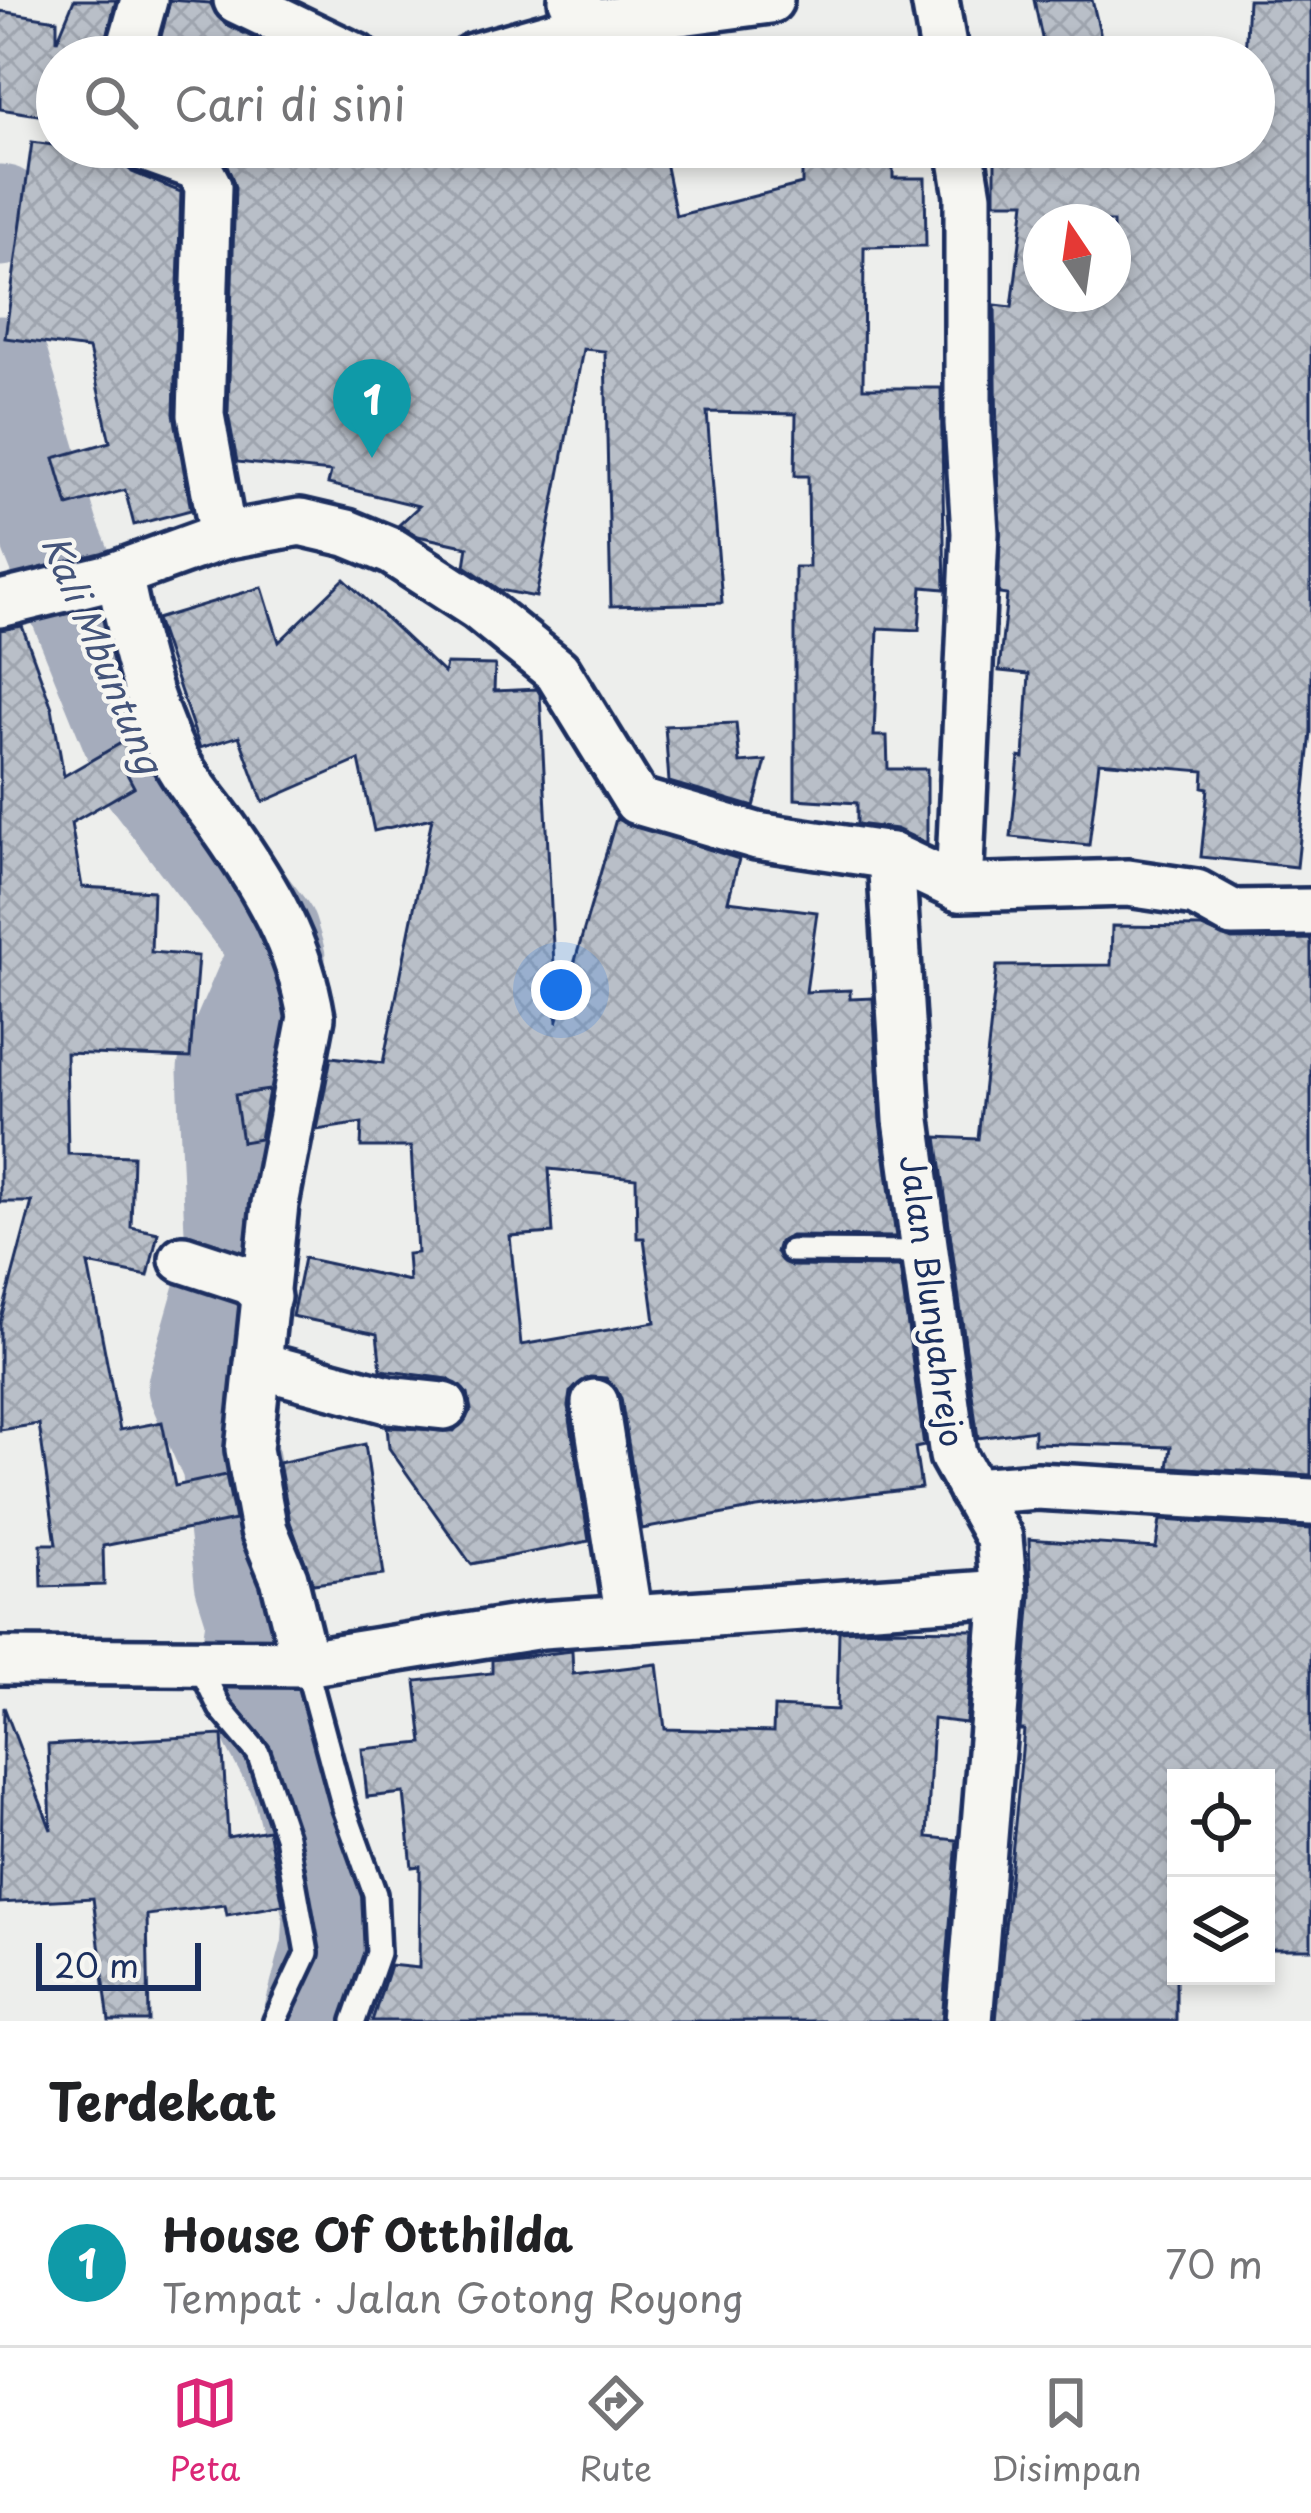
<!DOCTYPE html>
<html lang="id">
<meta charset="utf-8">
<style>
body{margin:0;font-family:"Playpen Sans",sans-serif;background:#f2f2f2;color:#202124}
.controls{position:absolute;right:36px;bottom:36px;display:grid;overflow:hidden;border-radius:0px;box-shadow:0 6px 18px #0003}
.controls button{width:108px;height:108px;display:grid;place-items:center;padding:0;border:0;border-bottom:3px solid #e0e0e0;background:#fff;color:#202124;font:60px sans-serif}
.compass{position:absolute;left:1023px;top:204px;width:108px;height:108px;border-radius:50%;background:#fff;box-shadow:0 6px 18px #0003;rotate:347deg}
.scale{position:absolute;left:36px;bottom:30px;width:165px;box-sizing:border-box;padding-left:12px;border:6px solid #1b2f5e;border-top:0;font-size:33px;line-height:42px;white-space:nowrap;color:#1b2f5e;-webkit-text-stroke:9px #f6f6f2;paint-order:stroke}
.you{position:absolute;left:561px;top:990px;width:42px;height:42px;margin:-30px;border:9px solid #fff;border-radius:50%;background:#1a73e8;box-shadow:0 0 0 18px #1a73e833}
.badge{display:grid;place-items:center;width:78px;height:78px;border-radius:50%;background:#db2777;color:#fff;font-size:39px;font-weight:700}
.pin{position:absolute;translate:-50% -99px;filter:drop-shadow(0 3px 6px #0008)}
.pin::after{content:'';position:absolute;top:63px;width:42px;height:36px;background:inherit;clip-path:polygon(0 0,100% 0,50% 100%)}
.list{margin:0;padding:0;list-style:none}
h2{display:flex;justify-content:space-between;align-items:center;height:156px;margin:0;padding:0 48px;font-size:51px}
h2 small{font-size:39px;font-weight:400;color:#757577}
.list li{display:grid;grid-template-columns:78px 1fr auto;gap:36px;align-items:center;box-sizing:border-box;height:168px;padding:0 48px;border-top:3px solid #e0e0e0}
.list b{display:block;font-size:45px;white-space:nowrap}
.list p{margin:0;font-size:39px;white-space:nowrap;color:#757577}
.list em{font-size:39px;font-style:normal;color:#757577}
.icon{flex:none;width:66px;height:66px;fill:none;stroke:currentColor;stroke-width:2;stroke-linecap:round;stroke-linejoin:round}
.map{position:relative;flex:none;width:1311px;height:2021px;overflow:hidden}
.search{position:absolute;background:#fff;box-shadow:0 6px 18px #0003;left:36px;right:36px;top:36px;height:132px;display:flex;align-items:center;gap:30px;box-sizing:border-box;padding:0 42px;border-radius:66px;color:#757577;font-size:45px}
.sheet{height:324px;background:#fff}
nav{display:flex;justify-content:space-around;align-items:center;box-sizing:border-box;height:168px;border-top:3px solid #e0e0e0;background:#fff;font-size:33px;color:#757577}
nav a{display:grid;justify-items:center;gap:6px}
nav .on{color:#db2777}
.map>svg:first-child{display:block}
</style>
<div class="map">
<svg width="1311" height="2021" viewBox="0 0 1311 2021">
<defs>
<pattern id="building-cross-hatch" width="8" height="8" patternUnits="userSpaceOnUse" patternTransform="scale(3)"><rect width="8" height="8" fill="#b9bfc8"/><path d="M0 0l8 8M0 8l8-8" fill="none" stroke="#9ea4ae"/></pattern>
</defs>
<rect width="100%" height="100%" fill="#edeeec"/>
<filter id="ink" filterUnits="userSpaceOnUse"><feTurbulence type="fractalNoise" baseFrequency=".00833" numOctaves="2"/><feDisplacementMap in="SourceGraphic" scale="24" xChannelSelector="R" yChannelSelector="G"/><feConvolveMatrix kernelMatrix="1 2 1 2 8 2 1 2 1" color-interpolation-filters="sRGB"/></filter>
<g filter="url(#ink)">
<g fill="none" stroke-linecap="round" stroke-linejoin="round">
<g stroke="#a5acbc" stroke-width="99">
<polyline points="0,214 0,217"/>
<polyline points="0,365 50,536 147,774 268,932 276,958 227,1071 235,1254 197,1386 231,1464 244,1580 256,1618 250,1656 270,1724 300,1780 333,1915 331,1949 312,2021"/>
</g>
</g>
<g fill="url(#building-cross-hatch)" stroke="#1b2f5e" stroke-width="3" fill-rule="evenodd">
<polygon points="74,0 116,0 102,57 57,57 57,118 0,109 0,11 57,20 57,41"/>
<polygon points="170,0 210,3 225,24 293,57 156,57"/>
<polygon points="1034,0 1092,0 1106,57 1046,57"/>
<path d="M1248,0h63v732l-14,135 -96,-10 7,-69 -5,-1 1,-16 -105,-9 -10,83 -78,-8 8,-80 5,1 5,-84 -30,-3 8,-76 -8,-1 -4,-289 17,2 13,-105h-30v-55h259v-90h-9zM1041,222h72v72h-72z"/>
<polygon points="32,142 116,154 132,172 181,192 174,414 191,510 134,525 125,490 68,506 54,458 110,442 89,349 5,338"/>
<polygon points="230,147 322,147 384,156 383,147 662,147 676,216 802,184 802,147 893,147 893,178 925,178 926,246 864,247 863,388 941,388 945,589 922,587 919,630 878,628 874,736 887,736 888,769 927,769 927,843 896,829 857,824 857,803 795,799 795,567 809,567 808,476 795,476 796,414 707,412 722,603 611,606 605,351 583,349 536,597 500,590 465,566 468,547 418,536 399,525 419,506 328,484 331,472 237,462 228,413 235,187 227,165"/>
<path d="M344,579l100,94 2,-9 49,1 -1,26 43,-2 3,5 17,329 59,-204 123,40 -11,42 89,11 -11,80 44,-2v9l23,-1 7,124 16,115 -105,-1 -12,6 -3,10 15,14 109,1 24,179 -9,2 6,40 -164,20 -115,21 -21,-131 -15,-20 -16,-1 -20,15 -2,14 21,135 -118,23 -82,-116 -2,-21 67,4 17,-21 -3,-16 -20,-15 -67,-9 -4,-36 -85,-18 12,-58 105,23 -2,-27 10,-1 -6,-106h-50l1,-24 -45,7 14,-73 52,6 49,-245 -58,13 -15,-71 -96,42 -24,-66 -39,12 -44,-129 106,-32 17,55zM549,1169l87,9 1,60h7l11,84 -134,23 -11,-109 43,-3z"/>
<polygon points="22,626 52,708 64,776 135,735 148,765 126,772 134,787 71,823 82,887 153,891 151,952 198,956 190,1058 66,1053 68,1154 133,1156 131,1227 158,1233 148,1276 88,1264 120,1430 162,1422 175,1486 226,1475 235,1520 103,1546 104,1585 42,1587 41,1544 56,1544 39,1424 0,1430 0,1322 32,1202 0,1202 0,630"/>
<polygon points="736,723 740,763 766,761 754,807 669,782 665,726"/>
<polygon points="1112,926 1202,927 1232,940 1311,939 1311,1475 1168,1467 1171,1447 1034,1443 1034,1430 978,1438 937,1137 978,1139 997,966 1111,965"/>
<polygon points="269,1090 260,1139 242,1142 235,1095"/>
<polygon points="365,1444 384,1575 313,1584 290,1522 279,1463"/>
<polygon points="1160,1520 1311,1529 1311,1949 1266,1949 1271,1782 1176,1778 1176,2021 996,2021 1024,1730 1020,1730 1031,1595 1029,1539 1156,1548"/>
<polygon points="881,1629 974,1630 966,1723 933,1719 927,1837 957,1840 942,2021 372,2021 390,1965 419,1968 420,1866 412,1867 404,1793 367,1797 362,1749 423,1743 416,1681 492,1673 492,1660 572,1651 573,1674 657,1664 665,1729 773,1732 774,1707 837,1710 839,1631"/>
<polygon points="4,1707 51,1830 48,1745 222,1735 228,1837 268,1830 283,1905 227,1915 225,1905 147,1915 149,2021 109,2021 93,1898 0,1903"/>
</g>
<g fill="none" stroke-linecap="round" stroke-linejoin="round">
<g stroke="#1b2f5e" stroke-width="30">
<g id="lane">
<polyline points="791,1251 923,1252"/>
<polyline points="198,1663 220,1708 258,1753 286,1836 307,1953 275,2021"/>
<polyline points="305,1663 344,1808 375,1894 378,1953 354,2021"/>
</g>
</g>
<g stroke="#1b2f5e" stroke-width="54">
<g id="street">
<polyline points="237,0 356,57"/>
<polyline points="572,0 591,24 770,0"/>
<polyline points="935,0 945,57"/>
<polyline points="128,57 144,0"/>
<polyline points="473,57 591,24"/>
<polyline points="142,147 198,167 208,186 201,415 223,536"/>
<path d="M119,574c13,63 28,127 56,185 12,24 33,46 48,68 43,61 76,116 88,190l-36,187 -26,245 15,81 20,48 21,85"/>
<polyline points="0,604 110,577 223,536 300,522 347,533 393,552 478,607 557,671 637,801 757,836 891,856 959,888 1128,883 1196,893 1232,913 1311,912"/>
<polyline points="891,856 907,1120 953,1456 999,1538 1004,1593 969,2021"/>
<polyline points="959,888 975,533 968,423 968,196 960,147"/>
<polyline points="183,1259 250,1281 267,1297"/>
<polyline points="258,1365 388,1400 444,1406"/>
<polyline points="595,1403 629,1619"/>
<polyline points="972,1491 1037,1486 1311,1502"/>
<polyline points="0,1661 305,1663 542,1625 1004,1593"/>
</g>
</g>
<use href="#lane" stroke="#f6f6f2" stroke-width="21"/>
<use href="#street" stroke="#f6f6f2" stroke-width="45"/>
</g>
</g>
<g text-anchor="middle" stroke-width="9" stroke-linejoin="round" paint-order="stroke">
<g font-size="33" fill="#1b2f5e" stroke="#f6f6f2">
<text transform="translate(932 1301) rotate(82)" y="12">Jalan Blunyahrejo</text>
</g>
<g font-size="36" font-style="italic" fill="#44547a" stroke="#f6f6f2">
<text transform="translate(102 654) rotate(67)" y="13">Kali Mbuntung</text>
</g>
</g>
</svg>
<div class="controls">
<button><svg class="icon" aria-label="locate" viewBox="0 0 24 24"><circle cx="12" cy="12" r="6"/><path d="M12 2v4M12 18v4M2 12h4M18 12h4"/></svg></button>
<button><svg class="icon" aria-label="layers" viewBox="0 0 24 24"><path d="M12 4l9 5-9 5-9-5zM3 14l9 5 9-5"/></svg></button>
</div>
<svg class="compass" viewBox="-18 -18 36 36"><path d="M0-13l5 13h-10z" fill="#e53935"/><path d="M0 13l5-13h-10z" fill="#757577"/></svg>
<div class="scale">20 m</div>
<div class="you"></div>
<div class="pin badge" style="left:372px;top:458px;background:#0f9aa8">1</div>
<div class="search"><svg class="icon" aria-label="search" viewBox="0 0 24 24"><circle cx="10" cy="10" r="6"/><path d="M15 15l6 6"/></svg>Cari di sini</div>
</div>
<section class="sheet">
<h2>Terdekat<small></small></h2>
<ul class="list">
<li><span class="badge" style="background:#0f9aa8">1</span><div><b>House Of Otthilda</b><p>Tempat · Jalan Gotong Royong</p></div><em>70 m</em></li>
</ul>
</section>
<nav>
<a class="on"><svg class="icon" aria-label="map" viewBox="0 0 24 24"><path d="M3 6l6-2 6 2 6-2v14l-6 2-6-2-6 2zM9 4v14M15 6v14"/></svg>Peta</a>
<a><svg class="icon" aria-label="directions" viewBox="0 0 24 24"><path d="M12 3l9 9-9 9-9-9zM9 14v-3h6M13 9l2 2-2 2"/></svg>Rute</a>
<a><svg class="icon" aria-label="saved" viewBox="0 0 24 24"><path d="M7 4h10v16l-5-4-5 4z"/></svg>Disimpan</a>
</nav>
